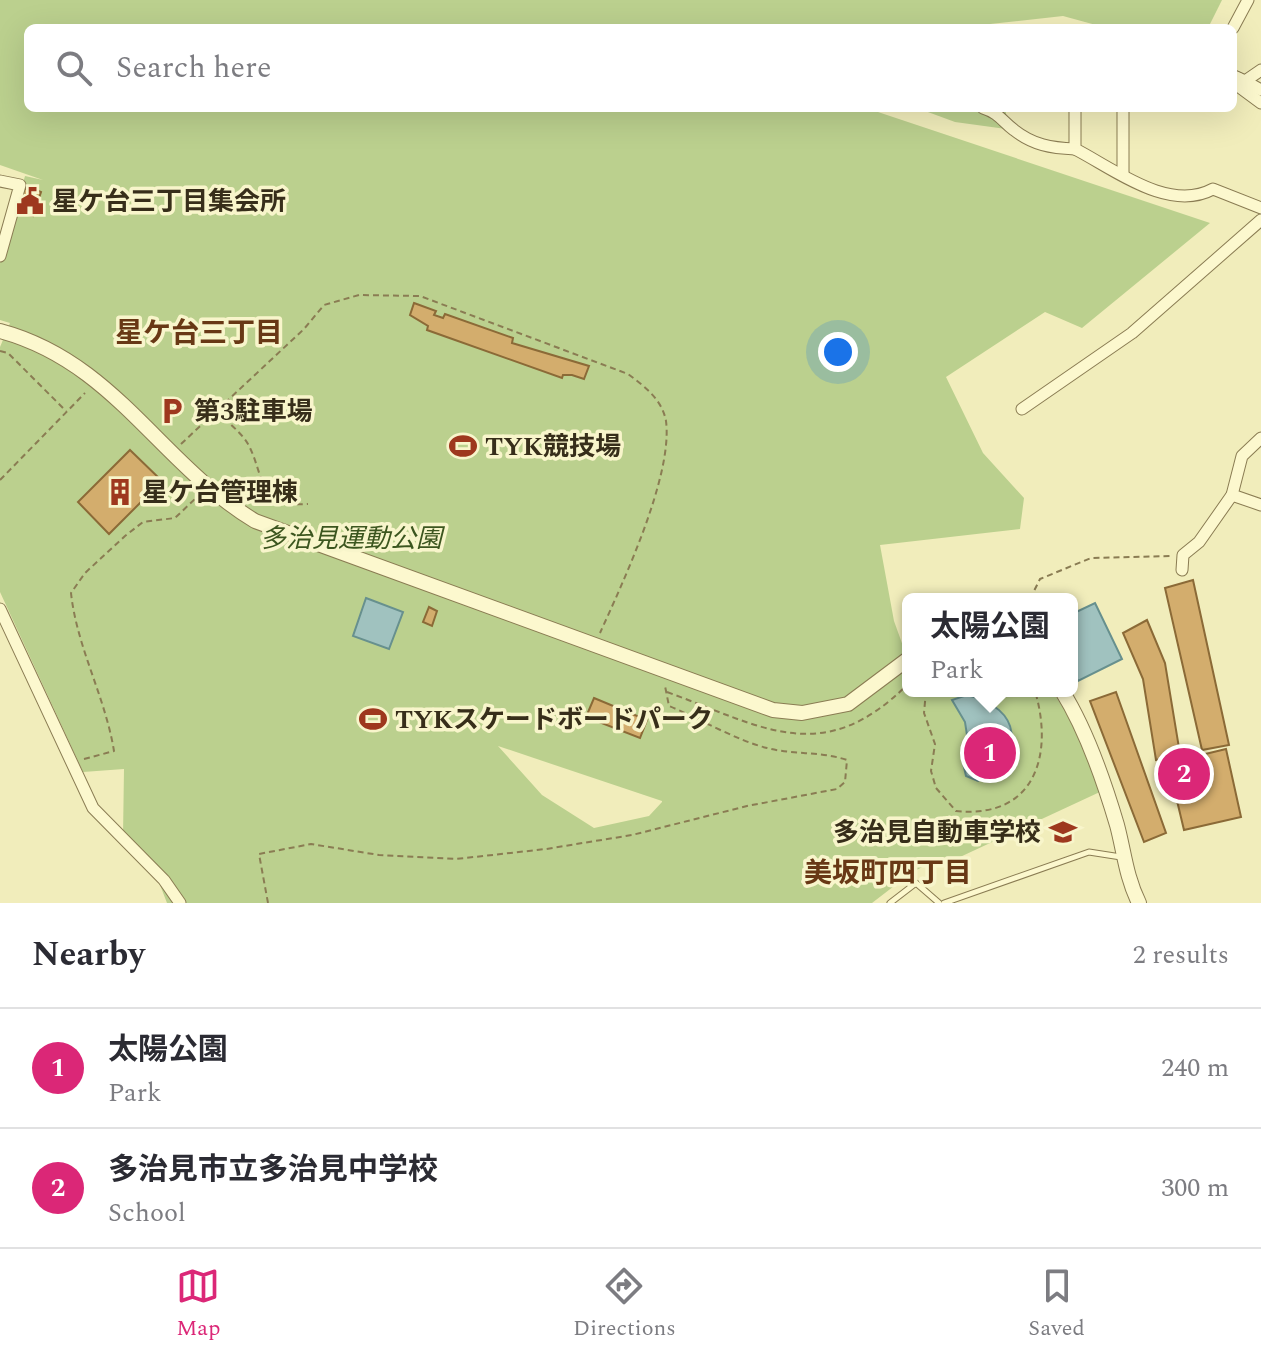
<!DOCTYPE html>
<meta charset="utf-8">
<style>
body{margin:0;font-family:Spectral,"Noto Sans JP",serif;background:#f7f7f7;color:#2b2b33}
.you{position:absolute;left:838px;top:352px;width:28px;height:28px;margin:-20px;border:6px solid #fff;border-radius:50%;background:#1a73e8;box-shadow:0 0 0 12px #1a73e833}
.badge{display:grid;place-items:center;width:52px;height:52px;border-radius:50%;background:#db2777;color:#fff;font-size:26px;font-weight:700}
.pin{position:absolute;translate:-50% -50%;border:4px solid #fff;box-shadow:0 2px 8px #0006}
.popup{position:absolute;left:902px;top:593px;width:176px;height:104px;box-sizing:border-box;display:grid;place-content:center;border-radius:12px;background:#fff;filter:drop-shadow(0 2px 6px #0005);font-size:26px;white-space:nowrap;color:#7c7c81}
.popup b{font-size:30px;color:#2b2b33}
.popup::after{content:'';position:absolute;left:50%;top:100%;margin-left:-16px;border:16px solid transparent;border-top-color:#fff}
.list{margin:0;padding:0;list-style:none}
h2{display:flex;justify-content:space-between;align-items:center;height:104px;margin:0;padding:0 32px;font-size:34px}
h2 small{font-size:26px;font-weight:400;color:#7c7c81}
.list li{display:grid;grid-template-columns:52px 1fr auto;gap:24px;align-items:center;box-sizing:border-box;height:120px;padding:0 32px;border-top:2px solid #e1e1e2}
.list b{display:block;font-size:30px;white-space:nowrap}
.list p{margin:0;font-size:26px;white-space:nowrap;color:#7c7c81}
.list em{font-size:26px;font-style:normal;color:#7c7c81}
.icon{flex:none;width:44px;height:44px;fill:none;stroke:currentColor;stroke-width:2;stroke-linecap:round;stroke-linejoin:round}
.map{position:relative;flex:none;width:1261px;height:903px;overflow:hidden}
.search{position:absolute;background:#fff;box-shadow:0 8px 32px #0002;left:24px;right:24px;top:24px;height:88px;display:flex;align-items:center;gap:20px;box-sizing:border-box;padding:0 28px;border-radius:12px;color:#7c7c81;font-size:30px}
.sheet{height:344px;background:#fff}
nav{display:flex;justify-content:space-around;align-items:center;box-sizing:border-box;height:112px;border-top:2px solid #e1e1e2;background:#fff;font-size:22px;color:#7c7c81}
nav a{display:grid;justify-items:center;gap:4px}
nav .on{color:#db2777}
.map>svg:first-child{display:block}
</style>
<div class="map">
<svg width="1261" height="903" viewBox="0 0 1261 903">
<rect width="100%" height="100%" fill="#f1edbb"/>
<g fill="#bbd08e" fill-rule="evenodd">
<path d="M0,0h1222l-14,28h-101l-44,-12 -110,12h-925v80h838l344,115 -128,105 -37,-16 -99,65 37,76 41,45 -4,31 -140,16 14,76 14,39v31h144l24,36 26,64 -157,73 -19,1 -15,8 -39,30h-705l-15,-39 -29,-28 1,-67 -41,3 -83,-180v-245l10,-24 -10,-3v-58l25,-86 18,4 -43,-15zM498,746l164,55v1l-13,14 -55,12 -52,-33z"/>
<polygon points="917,108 1006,108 1006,129 955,122"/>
</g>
<g fill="#a0c2bf" stroke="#67908e" stroke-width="2">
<polygon points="366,598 403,612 389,649 353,636"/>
<polygon points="1095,603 1122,659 1078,681 1072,669 1072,614"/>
<path d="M967,695c56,13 59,59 11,86l-12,-5 -3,-13 13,11 4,-11 -18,-9 1,-5 6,-1 -4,-26 -13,-22z"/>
</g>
<g fill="#d3ad6d" stroke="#8b6a37" stroke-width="2">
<polygon points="32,188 41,192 33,216 18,213 24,189"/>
<polygon points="414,303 436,311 434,315 443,318 445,314 513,338 512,343 589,366 584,379 572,375 563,375 562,378 427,330 428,326 410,315"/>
<polygon points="130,450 162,481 109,534 78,502"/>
<polygon points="1193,580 1229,745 1202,750 1165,588"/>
<polygon points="429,607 437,611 432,626 423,622"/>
<polygon points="1147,620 1165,663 1180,754 1156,760 1143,679 1123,633"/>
<polygon points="1116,692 1166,833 1144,842 1090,701"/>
<polygon points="594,698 647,720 640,738 586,717"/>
<polygon points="1226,749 1241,817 1184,830 1168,763"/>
</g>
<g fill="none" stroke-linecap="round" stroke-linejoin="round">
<g stroke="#8a7c53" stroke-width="7">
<g id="service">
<polyline points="890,903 916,883 939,903"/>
<polyline points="944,903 1089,852 1121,857"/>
</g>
</g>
<g stroke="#8a7c53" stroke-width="13">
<g id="minor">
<polyline points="1233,28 1248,0"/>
<polyline points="1234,76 1245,81 1261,70"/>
<polyline points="1238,78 1238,86 1261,103"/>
<polyline points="1245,81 1261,90"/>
<path d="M983,108c16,5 19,13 31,22 19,15 37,18 61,19"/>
<path d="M1075,108v41c39,20 94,64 138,40l48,19"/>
<polyline points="1123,173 1123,108"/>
<polyline points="0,181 20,185 0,256"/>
<polyline points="1022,409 1132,333 1261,220"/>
<polyline points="1261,438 1242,456 1232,495 1261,505"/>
<polyline points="1182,570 1183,555 1199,542 1232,495"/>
<polyline points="0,609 93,808 164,880 180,903"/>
</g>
</g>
<g stroke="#8a7c53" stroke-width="16">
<g id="tertiary">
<path d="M0,331c115,31 159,132 255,190l518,189 29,3 46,-9 60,-45"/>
<path d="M1062,691c24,38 42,90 55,134 7,26 9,52 22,78"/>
</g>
</g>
<g stroke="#8a7c53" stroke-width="2" stroke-dasharray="6 4" stroke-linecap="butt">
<polyline points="0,351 8,353 66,411"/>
<path d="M217,411c9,10 24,21 31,33 17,31 8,64 60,60"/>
<path d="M181,444l123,-115 20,-24 35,-10 61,1 208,78c16,12 34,25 38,47 7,55 -43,161 -66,212"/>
<polyline points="0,480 85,393"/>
<polyline points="1030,599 1040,579 1091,558 1170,556"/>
<path d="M926,691l-2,22 11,31 -4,27 5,17 20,23c79,8 98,-56 79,-120"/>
<path d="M667,692c96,35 156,77 241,-8"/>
<path d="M84,759l30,-8c-9,-55 -37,-103 -43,-158l14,-20 40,-37 18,-14 32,-4 23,-22"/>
<path d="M268,903l-9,-49 52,-10 68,11 77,4 90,-10 86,-14 115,-29 90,-17 8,-7 2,-22c-27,-9 -53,-5 -80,-12 -29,-7 -69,-30 -98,-42l-4,-20"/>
</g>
<use href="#service" stroke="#fcf8ce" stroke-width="5"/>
<use href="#minor" stroke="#fcf8ce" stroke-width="11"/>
<use href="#tertiary" stroke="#fcf8ce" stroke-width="14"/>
</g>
<defs>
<g id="civic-bare" transform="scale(2.16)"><path d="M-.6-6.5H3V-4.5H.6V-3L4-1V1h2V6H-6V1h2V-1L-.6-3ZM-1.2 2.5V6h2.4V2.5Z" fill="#9e381e" stroke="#f8f5cb" stroke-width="2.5" paint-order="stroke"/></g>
<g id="parking-bare" transform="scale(2.16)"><path d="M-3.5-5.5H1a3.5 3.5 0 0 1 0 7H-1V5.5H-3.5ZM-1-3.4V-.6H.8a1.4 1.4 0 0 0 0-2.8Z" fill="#9e381e" stroke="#f8f5cb" stroke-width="2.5" paint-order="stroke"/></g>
<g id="stadium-bare" transform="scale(2.16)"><path d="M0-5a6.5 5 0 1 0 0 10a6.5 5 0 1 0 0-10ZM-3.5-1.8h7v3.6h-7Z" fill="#9e381e" stroke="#f8f5cb" stroke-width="2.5" paint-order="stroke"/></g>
<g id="building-bare" transform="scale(2.16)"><path d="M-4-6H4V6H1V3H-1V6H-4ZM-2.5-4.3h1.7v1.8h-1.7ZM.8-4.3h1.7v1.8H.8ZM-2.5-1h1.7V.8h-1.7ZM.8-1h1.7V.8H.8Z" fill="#9e381e" stroke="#f8f5cb" stroke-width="2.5" paint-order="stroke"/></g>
<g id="school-bare" transform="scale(2.16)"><path d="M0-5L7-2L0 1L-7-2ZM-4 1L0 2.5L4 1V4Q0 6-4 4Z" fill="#9e381e" stroke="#f8f5cb" stroke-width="2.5" paint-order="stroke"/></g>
</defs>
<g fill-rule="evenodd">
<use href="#civic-bare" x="30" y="201"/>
<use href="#parking-bare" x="172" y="411"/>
<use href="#stadium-bare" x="463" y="446"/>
<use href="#building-bare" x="120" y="492"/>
<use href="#stadium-bare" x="373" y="719"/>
<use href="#school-bare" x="1063" y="832"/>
</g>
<g text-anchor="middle" stroke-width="7" stroke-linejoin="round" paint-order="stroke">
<g font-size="26" font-weight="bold" fill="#372e1a" stroke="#f8f5cb" text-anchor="start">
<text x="52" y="210">星ケ台三丁目集会所</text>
<text x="194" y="420">第3駐車場</text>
<text x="485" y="455">TYK競技場</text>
<text x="142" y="501">星ケ台管理棟</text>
<text x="395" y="728">TYKスケードボードパーク</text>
<text x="1041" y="841" text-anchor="end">多治見自動車学校</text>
</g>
<g font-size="26" font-style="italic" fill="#3c561f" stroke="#f8f5cb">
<text x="351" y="547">多治見運動公園</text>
</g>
<g font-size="28" font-weight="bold" fill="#683815" stroke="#f8f5cb">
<text x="199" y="342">星ケ台三丁目</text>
<text x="888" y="882">美坂町四丁目</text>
</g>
</g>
</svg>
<div class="you"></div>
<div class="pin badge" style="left:990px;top:753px">1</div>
<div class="popup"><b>太陽公園</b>Park</div>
<div class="pin badge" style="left:1184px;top:774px">2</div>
<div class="search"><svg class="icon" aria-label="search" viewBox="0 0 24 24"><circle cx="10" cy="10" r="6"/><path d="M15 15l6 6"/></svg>Search here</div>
</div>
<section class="sheet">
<h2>Nearby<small>2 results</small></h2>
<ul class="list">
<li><span class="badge">1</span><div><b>太陽公園</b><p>Park</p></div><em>240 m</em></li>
<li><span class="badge">2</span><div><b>多治見市立多治見中学校</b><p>School</p></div><em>300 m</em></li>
</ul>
</section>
<nav>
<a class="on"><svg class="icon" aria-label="map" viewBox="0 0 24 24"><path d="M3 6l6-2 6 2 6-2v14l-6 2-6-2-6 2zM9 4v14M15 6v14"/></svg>Map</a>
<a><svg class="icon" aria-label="directions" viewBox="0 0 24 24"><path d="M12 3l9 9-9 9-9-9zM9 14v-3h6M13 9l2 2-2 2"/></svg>Directions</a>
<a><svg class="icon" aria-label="saved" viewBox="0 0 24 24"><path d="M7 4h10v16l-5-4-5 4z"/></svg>Saved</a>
</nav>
